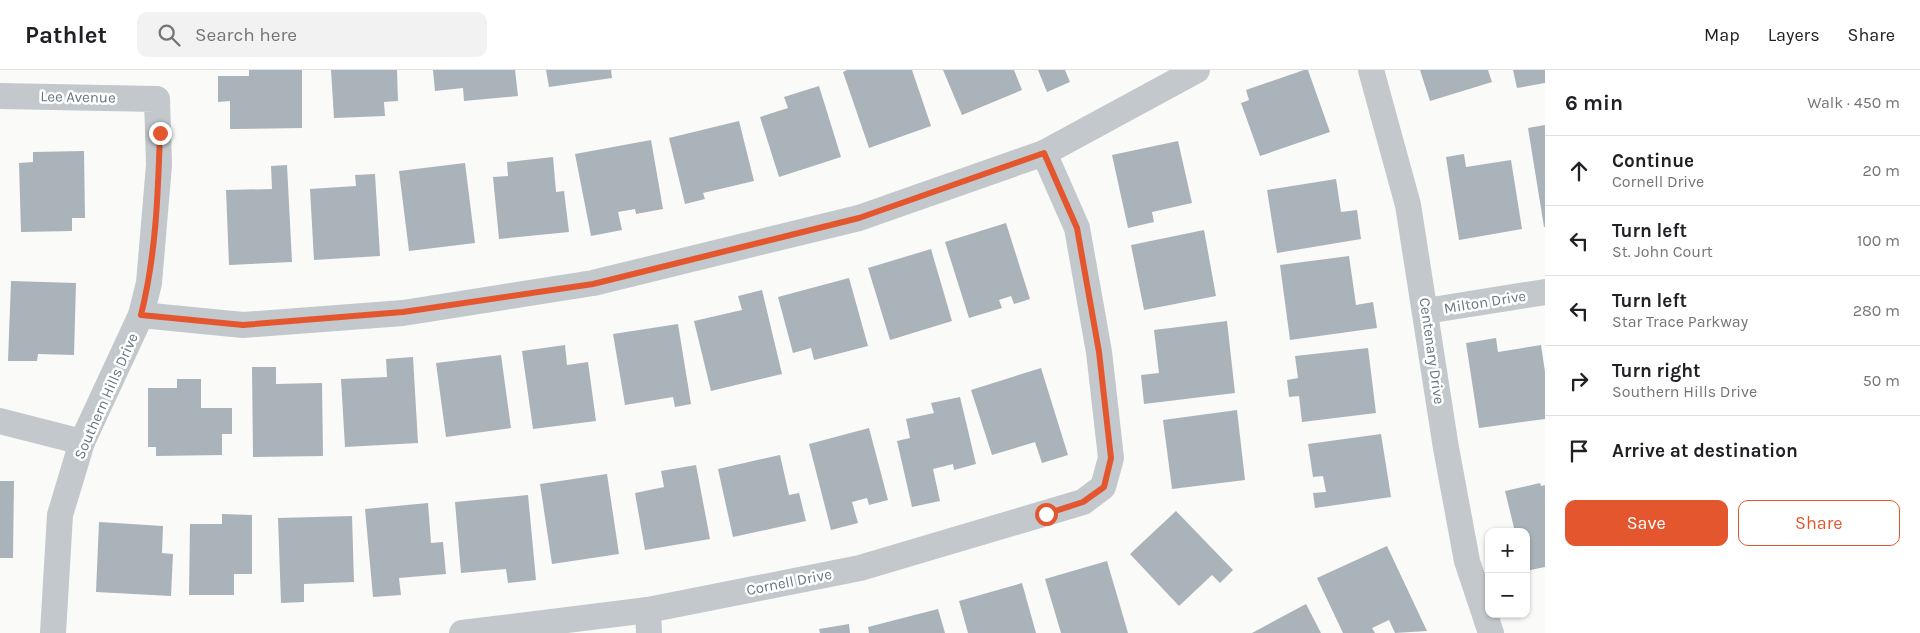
<!DOCTYPE html>
<meta charset="utf-8">
<style>
body{margin:0;font-family:Karla,sans-serif;background:#f2f2f2;color:#202124}
.controls{position:absolute;right:15px;bottom:15px;display:grid;overflow:hidden;border-radius:10px;box-shadow:0 1px 4px #0004}
.controls button{width:45px;height:45px;display:grid;place-items:center;padding:0;border:0;border-bottom:1px solid #e0e0e0;background:#fff;color:#202124;font:25px sans-serif}
.stop{position:absolute;width:15px;height:15px;margin:-11px;border:4px solid #e4572e;border-radius:50%;background:#fff}
.stop.end{background:#e4572e;border-color:#fff;box-shadow:0 1px 5px #0008}
.list{margin:0;padding:0;list-style:none}
h2{display:flex;justify-content:space-between;align-items:center;height:65px;margin:0;padding:0 20px;font-size:21px}
h2 small{font-size:16px;font-weight:400;color:#757577}
.list li{display:grid;grid-template-columns:32px 1fr auto;gap:15px;align-items:center;box-sizing:border-box;height:70px;padding:0 20px;border-top:1px solid #e0e0e0}
.list b{display:block;font-size:19px;white-space:nowrap}
.list p{margin:0;font-size:16px;white-space:nowrap;color:#757577}
.list em{font-size:16px;font-style:normal;color:#757577}
.actions{display:flex;gap:10px;padding:15px 20px}
.actions a{flex:1;padding:11px 0;border:1px solid #e4572e;border-radius:10px;text-align:center;font-size:18px;color:#e4572e}
.actions .main{background:#e4572e;color:#fff}
.icon{flex:none;width:28px;height:28px;fill:none;stroke:currentColor;stroke-width:2;stroke-linecap:round;stroke-linejoin:round}
.map{position:relative;flex:none;width:1545px;height:563px;overflow:hidden}
header{display:flex;align-items:center;gap:30px;box-sizing:border-box;height:70px;padding:0 25px;background:#fff;border-bottom:1px solid #e0e0e0}
header strong{font-size:24px}
nav{display:flex;gap:28px;margin-inline-start:auto;font-size:18px}
.search{width:350px;height:45px;background:#f2f2f2;display:flex;align-items:center;gap:12px;box-sizing:border-box;padding:0 18px;border-radius:10px;color:#757577;font-size:19px}
main{display:flex}
aside{flex:1;background:#fff}
.map>svg:first-child{display:block}
</style>
<header>
<strong>Pathlet</strong>
<div class="search"><svg class="icon" aria-label="search" viewBox="0 0 24 24"><circle cx="10" cy="10" r="6"/><path d="M15 15l6 6"/></svg>Search here</div>
<nav><a>Map</a><a>Layers</a><a>Share</a></nav>
</header>
<main>
<div class="map">
<svg width="1545" height="563" viewBox="0 0 1545 563">
<rect width="100%" height="100%" fill="#fafaf8"/>
<g fill="#aab3b9">
<polygon points="249,0 302,0 302,58 230,59 230,31 218,32 218,6 249,6"/>
<polygon points="331,0 397,0 398,31 384,32 385,46 334,48"/>
<polygon points="433,0 515,0 518,26 464,31 463,18 435,21"/>
<polygon points="546,0 611,0 612,8 549,17"/>
<polygon points="847,0 912,0 931,56 869,78 843,2"/>
<polygon points="943,0 1014,0 1022,20 962,45"/>
<polygon points="1038,0 1065,0 1070,12 1047,22"/>
<polygon points="1304,0 1308,0 1330,62 1260,86 1241,33 1249,30 1246,20"/>
<polygon points="1420,0 1488,0 1492,12 1430,31"/>
<polygon points="1513,0 1545,0 1545,13 1517,18"/>
<polygon points="819,16 841,87 779,107 760,47 788,38 784,27"/>
<polygon points="739,51 754,111 703,123 705,129 685,134 669,68"/>
<polygon points="1545,55 1545,157 1544,157 1528,58"/>
<polygon points="651,70 663,139 636,144 635,139 618,142 622,160 591,166 575,84"/>
<polygon points="1178,71 1192,133 1152,142 1154,152 1128,158 1112,85"/>
<polygon points="84,81 85,148 72,148 72,161 21,162 19,93 33,92 33,82"/>
<polygon points="1464,84 1466,97 1511,90 1522,159 1459,170 1446,87"/>
<polygon points="553,87 556,122 564,121 569,162 499,169 493,107 508,106 507,92"/>
<polygon points="465,93 475,173 409,181 399,101"/>
<polygon points="287,95 292,192 229,195 226,120 272,119 271,96"/>
<polygon points="375,104 380,186 314,190 310,119 356,116 355,105"/>
<polygon points="1336,109 1341,142 1357,140 1361,169 1277,183 1267,120"/>
<polygon points="1006,153 1030,229 1014,234 1011,226 999,230 1002,238 969,248 945,172"/>
<polygon points="1204,160 1216,226 1144,240 1131,175"/>
<polygon points="931,179 952,251 890,270 868,198"/>
<polygon points="1349,186 1356,235 1373,232 1377,258 1290,270 1280,195"/>
<polygon points="849,208 868,276 814,290 811,278 793,283 778,227"/>
<polygon points="11,211 76,213 74,285 38,284 37,291 8,291"/>
<polygon points="762,220 782,304 711,321 694,251 742,240 738,226"/>
<polygon points="1227,251 1235,323 1144,334 1141,305 1159,303 1154,260"/>
<polygon points="678,254 691,334 675,337 673,327 625,335 613,264"/>
<polygon points="1496,268 1498,282 1541,275 1545,302 1545,349 1479,358 1466,273"/>
<polygon points="565,275 567,295 588,292 596,351 533,359 522,281"/>
<polygon points="1368,278 1376,343 1302,352 1299,326 1289,327 1287,310 1298,308 1295,286"/>
<polygon points="501,285 511,358 446,367 436,293"/>
<polygon points="413,287 418,373 345,377 341,309 387,307 386,289"/>
<polygon points="252,297 276,297 276,314 322,313 323,386 253,387"/>
<polygon points="1041,298 1068,385 1042,393 1035,372 992,385 971,320"/>
<polygon points="177,309 201,309 201,338 232,338 232,364 222,364 222,385 156,386 156,377 148,377 148,318 177,318"/>
<polygon points="960,327 976,394 954,400 953,394 933,399 940,431 912,437 897,371 910,368 906,349 934,343 931,333"/>
<polygon points="1237,340 1245,410 1172,419 1163,350"/>
<polygon points="869,358 888,430 869,435 867,428 852,432 858,453 831,460 809,374"/>
<polygon points="1381,364 1391,427 1315,438 1313,423 1326,422 1323,406 1313,407 1308,374"/>
<polygon points="780,385 789,425 799,423 806,451 733,467 718,399"/>
<polygon points="696,395 710,469 645,480 635,423 664,417 661,401"/>
<polygon points="607,404 619,484 552,494 540,414"/>
<polygon points="0,411 14,411 13,488 0,488"/>
<polygon points="1540,413 1541,416 1545,415 1545,497 1526,501 1526,462 1515,462 1505,421"/>
<polygon points="528,425 536,510 508,513 506,499 461,503 455,432"/>
<polygon points="428,433 431,473 443,472 446,504 399,508 401,525 373,527 365,439"/>
<polygon points="1176,441 1233,500 1220,513 1212,505 1179,536 1130,484"/>
<polygon points="222,444 252,445 252,504 234,504 234,525 189,525 190,454 222,454"/>
<polygon points="352,446 354,512 304,514 304,532 281,533 278,448"/>
<polygon points="99,452 163,456 162,483 173,484 171,526 96,522"/>
<polygon points="1387,476 1427,561 1395,563 1389,550 1372,558 1375,563 1343,563 1317,508"/>
<polygon points="1107,491 1128,563 1061,563 1045,509"/>
<polygon points="1022,513 1036,563 968,563 959,531"/>
<polygon points="1306,534 1321,563 1252,563"/>
<polygon points="938,539 945,563 869,563 868,557"/>
<polygon points="849,554 850,563 820,563 819,559"/>
</g>
<g fill="none" stroke-linecap="round" stroke-linejoin="round">
<g stroke="#c3c8cc" stroke-width="26">
<polyline points="1371,0 1408,135 1446,378 1467,491 1491,563"/>
<polyline points="0,26 157,29 159,95 149,213 141,245 82,372 60,445 53,563"/>
<polyline points="1426,241 1545,222"/>
<polyline points="141,245 243,255 403,243 593,213 859,148 1044,83 1197,0"/>
<polyline points="0,351 82,372"/>
<polyline points="648,540 649,563"/>
<polyline points="462,563 648,540 860,498 1083,432 1103,417 1111,388 1099,282 1077,158 1044,83"/>
</g>
</g>
<g fill="none" stroke-linecap="round" stroke-linejoin="round">
<path stroke="#e4572e" stroke-width="6" d="M160,63c-2,61 -4,122 -19,182l102,10 160,-13 190,-28 266,-66 185,-65 33,75 22,124 12,106 -7,29 -21,15 -37,12"/>
</g>
<g text-anchor="middle" stroke-width="5" stroke-linejoin="round" paint-order="stroke">
<g font-size="15" fill="#657683" stroke="#fff">
<text transform="translate(78 27) rotate(1)" y="5">Lee Avenue</text>
<text transform="translate(1485 232) rotate(-9)" y="5">Milton Drive</text>
<text transform="translate(1432 281) rotate(82)" y="5">Centenary Drive</text>
<text transform="translate(106 326) rotate(-66)" y="5">Southern Hills Drive</text>
<text transform="translate(789 512) rotate(-11)" y="5">Cornell Drive</text>
</g>
</g>
</svg>
<div class="controls">
<button>+</button>
<button>−</button>
</div>
<div class="stop" style="left:1046px;top:444px"></div>
<div class="stop end" style="left:160px;top:63px"></div>
</div>
<aside>
<h2>6 min<small>Walk · 450 m</small></h2>
<ul class="list">
<li><svg class="icon" aria-label="ahead" viewBox="0 0 24 24"><path d="M12 20V5M6 11l6-6 6 6"/></svg><div><b>Continue</b><p>Cornell Drive</p></div><em>20 m</em></li>
<li><svg class="icon" aria-label="left" viewBox="0 0 24 24"><path d="M17 20v-9H6M10 6l-5 5 5 5"/></svg><div><b>Turn left</b><p>St. John Court</p></div><em>100 m</em></li>
<li><svg class="icon" aria-label="left" viewBox="0 0 24 24"><path d="M17 20v-9H6M10 6l-5 5 5 5"/></svg><div><b>Turn left</b><p>Star Trace Parkway</p></div><em>280 m</em></li>
<li><svg class="icon" aria-label="right" viewBox="0 0 24 24"><path d="M7 20v-9h11M14 6l5 5-5 5"/></svg><div><b>Turn right</b><p>Southern Hills Drive</p></div><em>50 m</em></li>
<li><svg class="icon" aria-label="arrive" viewBox="0 0 24 24"><path d="M6 21V4h12l-3 4 3 4H6"/></svg><div><b>Arrive at destination</b></div></li>
</ul>
<div class="actions"><a class="main">Save</a><a>Share</a></div>
</aside>
</main>
